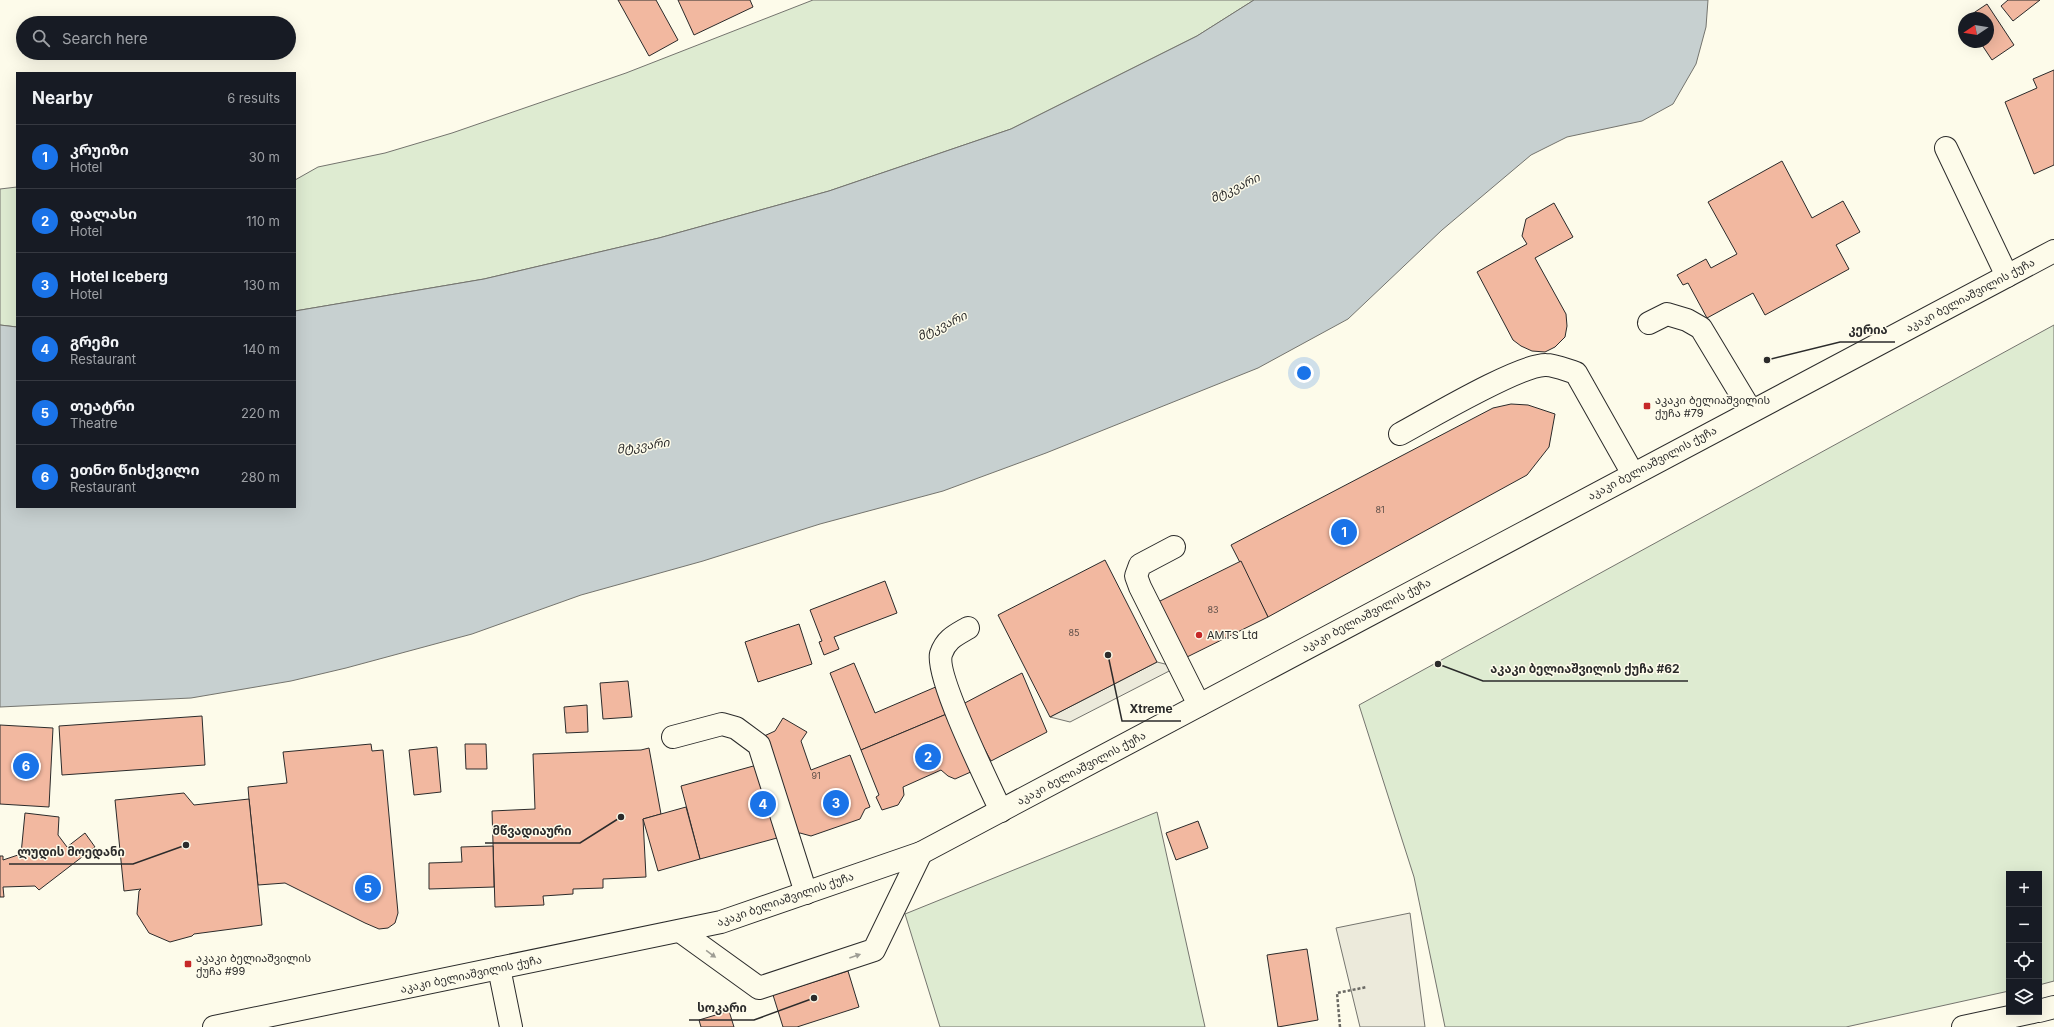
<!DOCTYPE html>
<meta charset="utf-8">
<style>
body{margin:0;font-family:Inter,"Noto Sans Georgian",sans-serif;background:#242831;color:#f1f3f6}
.controls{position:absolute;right:12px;bottom:12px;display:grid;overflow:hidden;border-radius:0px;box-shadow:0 4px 16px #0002}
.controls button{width:36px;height:36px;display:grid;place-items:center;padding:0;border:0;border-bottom:1px solid #363941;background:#171b24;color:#f1f3f6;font:20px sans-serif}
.compass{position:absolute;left:1958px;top:12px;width:36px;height:36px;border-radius:50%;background:#171b24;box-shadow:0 4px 16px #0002;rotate:258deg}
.you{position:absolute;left:1304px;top:373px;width:14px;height:14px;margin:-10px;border:3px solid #fff;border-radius:50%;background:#1a73e8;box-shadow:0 0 0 6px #1a73e833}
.badge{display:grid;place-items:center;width:26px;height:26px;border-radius:50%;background:#1a73e8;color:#fff;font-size:13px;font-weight:700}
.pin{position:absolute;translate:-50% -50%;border:2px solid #fff;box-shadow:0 1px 4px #0006}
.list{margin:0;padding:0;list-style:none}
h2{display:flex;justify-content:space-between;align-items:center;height:52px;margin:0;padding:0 16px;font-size:17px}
h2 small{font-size:13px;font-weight:400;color:#9ea1a6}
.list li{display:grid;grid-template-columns:26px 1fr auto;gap:12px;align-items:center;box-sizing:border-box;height:64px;padding:0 16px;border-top:1px solid #363941}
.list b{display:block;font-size:15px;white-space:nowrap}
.list p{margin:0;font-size:13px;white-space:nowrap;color:#9ea1a6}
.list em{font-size:13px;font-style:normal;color:#9ea1a6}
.icon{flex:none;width:22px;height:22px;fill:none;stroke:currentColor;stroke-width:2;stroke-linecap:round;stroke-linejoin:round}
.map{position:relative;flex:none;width:2054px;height:1027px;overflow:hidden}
.search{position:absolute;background:#171b24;box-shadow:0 4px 16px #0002;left:16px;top:16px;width:280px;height:44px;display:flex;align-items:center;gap:10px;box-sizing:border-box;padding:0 14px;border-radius:22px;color:#9ea1a6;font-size:15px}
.panel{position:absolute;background:#171b24;box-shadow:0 4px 16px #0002;left:16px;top:72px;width:280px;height:436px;border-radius:0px}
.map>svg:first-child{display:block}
</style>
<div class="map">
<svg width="2054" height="1027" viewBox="0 0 2054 1027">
<rect width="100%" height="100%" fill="#fdfbea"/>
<g fill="#deebd1" stroke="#74746e">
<polygon points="813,0 1254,0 1197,36 1011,129 829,191 659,238 484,279 295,311 295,180 318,167 385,153 452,133 626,73"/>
<polygon points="17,187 17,327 0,325 0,189"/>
<polygon points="2054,325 2054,981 2039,985 2039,874 2009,874 2009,991 1846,1027 1445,1027 1414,877 1359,705"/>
<polygon points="1157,812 1205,1027 940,1027 905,914"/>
</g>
<g fill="#eceadb" stroke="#74746e">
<polygon points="1157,662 1177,667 1070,722 1050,717"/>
<polygon points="1410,913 1425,1027 1360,1027 1336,928"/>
</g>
<polygon fill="#c7d0d0" stroke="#74746e" points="1254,0 1708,0 1706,27 1696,64 1673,104 1642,121 1567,137 1531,155 1442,230 1348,319 1258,368 1046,453 943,491 820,524 703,561 581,595 472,634 346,668 291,681 191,698 0,707 0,325 17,327 17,507 295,507 295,311 484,279 659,238 829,191 1011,129 1197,36"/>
<g fill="#f2b8a0" stroke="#2b2b2b">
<polygon points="618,0 656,0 678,40 649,56"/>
<polygon points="678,0 750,0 753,7 694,35"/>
<polygon points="2008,0 2040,0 2013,21 2001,6"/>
<polygon points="1987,4 2014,45 1992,60 1980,42 1988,42 1988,18 1966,18"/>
<polygon points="2054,70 2054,165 2034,174 2005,102 2037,88 2033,79"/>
<polygon points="1782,161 1812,218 1843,201 1860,232 1836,245 1849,269 1765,315 1753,293 1707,318 1688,283 1683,285 1677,275 1706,259 1711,268 1737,254 1708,202"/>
<polygon points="1554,203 1573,237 1535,258 1566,314 1567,326 1565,337 1555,347 1545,352 1532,351 1521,346 1513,340 1477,272 1527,244 1522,236 1526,219"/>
<polygon points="1511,404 1528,405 1555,414 1549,447 1527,475 1268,617 1231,545 1493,408"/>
<polygon points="1105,560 1157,662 1050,717 998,615"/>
<polygon points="1241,561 1268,617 1185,658 1158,602"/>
<polygon points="885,581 897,613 834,637 839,649 824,655 819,642 822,641 810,610"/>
<polygon points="799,624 812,664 758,682 745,642"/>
<polygon points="854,663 875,713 938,686 949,713 861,750 830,673"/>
<polygon points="1022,673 1047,732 991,761 961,705"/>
<polygon points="628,681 632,717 603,719 600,683"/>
<polygon points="587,705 588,732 566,733 564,707"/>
<polygon points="949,713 973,771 955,779 948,776 941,770 903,787 904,795 898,805 882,810 876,797 879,795 861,750"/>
<polygon points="202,716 205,765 62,775 59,726"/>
<polygon points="783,718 807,732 801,741 811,770 850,755 870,807 865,809 860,819 811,836 800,833 793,836 762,737 775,731"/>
<polygon points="0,725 53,728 49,807 0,804"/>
<polygon points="371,744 372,751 383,750 398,913 395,923 388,928 379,929 365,923 285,883 258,885 249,799 248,787 287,783 283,752"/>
<polygon points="465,744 486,744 487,769 466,769"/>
<polygon points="437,747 441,792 414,795 409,750"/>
<polygon points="649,748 661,814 643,819 646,877 603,879 603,888 573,889 573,894 543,896 544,905 495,907 492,811 535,809 533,754 641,750"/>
<polygon points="757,765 777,838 700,859 681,786"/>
<polygon points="184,793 194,805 249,799 262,925 194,934 192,936 170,942 149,933 137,914 139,891 141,889 124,891 115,800"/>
<polygon points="686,807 700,859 658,871 643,819"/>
<polygon points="25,813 59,817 58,835 67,847 85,833 95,847 39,890 35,886 3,887 4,897 0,897 0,856 3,856 3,860 21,854"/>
<polygon points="1198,821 1208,848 1176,860 1166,833"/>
<polygon points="493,846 494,887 429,889 429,863 462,862 461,847"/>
<polygon points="1307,949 1318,1020 1278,1027 1267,955"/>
<polygon points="848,971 859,1007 797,1027 783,1027 773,995"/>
<polygon points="729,1011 734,1027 701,1027 699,1020"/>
</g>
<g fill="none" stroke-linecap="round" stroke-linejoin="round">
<g stroke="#2b2b2b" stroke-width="24">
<g id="minor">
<polyline points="1946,148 2007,276"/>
<polyline points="1649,323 1667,314 1687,320 1701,328 1751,411"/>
<path d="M1400,434c28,-15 120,-70 146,-69 9,0 20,5 30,8l57,101"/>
<polyline points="1174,547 1140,565 1136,576 1140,587 1199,705"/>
<path d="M968,628c-12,7 -22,11 -27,26 -6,22 48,131 60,157"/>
<polyline points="673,737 722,724 736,728 759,745 806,893"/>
<polyline points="680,931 759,988 874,950 921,853"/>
<polyline points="499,968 511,1027"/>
<polyline points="2039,1011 2054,1007"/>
<polyline points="1963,1027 2033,1012"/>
</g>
</g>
<g stroke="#2b2b2b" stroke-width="24">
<polyline id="major" points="214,1027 721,922 921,853 2054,251"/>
</g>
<polyline stroke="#6a6964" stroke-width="2.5" stroke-dasharray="3 2" stroke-linecap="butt" points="1340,1027 1337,993 1367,987"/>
<use href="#minor" stroke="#fdfbea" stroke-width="22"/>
<use href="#major" stroke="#fdfbea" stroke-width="22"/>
</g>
<defs><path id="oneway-solid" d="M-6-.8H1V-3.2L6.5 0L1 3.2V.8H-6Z"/></defs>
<g fill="#9e9d94">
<use href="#oneway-solid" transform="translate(711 954) rotate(36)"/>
<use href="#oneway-solid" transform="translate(855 956) rotate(-19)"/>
</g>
<g fill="#c62828" stroke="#fdfbea" stroke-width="1.5">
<rect x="1643" y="402" width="8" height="8" rx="2"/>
<circle cx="1199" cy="635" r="4"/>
<rect x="184" y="960" width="8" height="8" rx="2"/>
</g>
<g text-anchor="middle" stroke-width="3" stroke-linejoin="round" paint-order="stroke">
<g font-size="9" fill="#5d4e48">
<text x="1380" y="513">81</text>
<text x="1213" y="613">83</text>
<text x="1074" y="636">85</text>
<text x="816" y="779">91</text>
</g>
<g font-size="11" fill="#2b2b2b" stroke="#fdfbea">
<text transform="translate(1970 295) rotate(-28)" y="4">აკაკი ბელიაშვილის ქუჩა</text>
<text transform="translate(1652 463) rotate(-28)" y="4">აკაკი ბელიაშვილის ქუჩა</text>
<text transform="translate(1366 615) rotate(-28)" y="4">აკაკი ბელიაშვილის ქუჩა</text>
<text transform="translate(1081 768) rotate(-28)" y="4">აკაკი ბელიაშვილის ქუჩა</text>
<text transform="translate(785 899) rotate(-19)" y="4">აკაკი ბელიაშვილის ქუჩა</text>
<text transform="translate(471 974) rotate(-12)" y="4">აკაკი ბელიაშვილის ქუჩა</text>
</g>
<g font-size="11" fill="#2b2b2b" stroke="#fdfbea" text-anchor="start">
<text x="1655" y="404">აკაკი ბელიაშვილის<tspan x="1655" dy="13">ქუჩა #79</tspan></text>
<text x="1207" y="639">AMTS Ltd</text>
<text x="196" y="962">აკაკი ბელიაშვილის<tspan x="196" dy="13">ქუჩა #99</tspan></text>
</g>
<g font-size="12" font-style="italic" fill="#2b2b2b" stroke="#fdfbea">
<text transform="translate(1235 188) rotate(-25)" y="4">მტკვარი</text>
<text transform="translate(942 326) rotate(-25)" y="4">მტკვარი</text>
<text transform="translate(643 446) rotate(-8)" y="4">მტკვარი</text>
</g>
</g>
<path fill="none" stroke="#2b2b2b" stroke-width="1.5" d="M1767 360L1840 342H1895M1438 664L1483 681H1688M1108 655L1122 721H1181M621 817L580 843H485M186 845L133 864H9M814 998L754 1020H689"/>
<g fill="#2b2b2b" stroke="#fdfbea" stroke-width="1.5">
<circle cx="1767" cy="360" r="4"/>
<circle cx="1438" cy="664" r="4"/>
<circle cx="1108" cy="655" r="4"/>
<circle cx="621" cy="817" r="4"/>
<circle cx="186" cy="845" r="4"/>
<circle cx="814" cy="998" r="4"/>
</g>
<g font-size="12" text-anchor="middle" font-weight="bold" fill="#2b2b2b" stroke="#fdfbea" stroke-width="3" stroke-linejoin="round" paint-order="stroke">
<text x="1868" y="334">კერია</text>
<text x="1585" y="673">აკაკი ბელიაშვილის ქუჩა #62</text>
<text x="1151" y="713">Xtreme</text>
<text x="532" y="835">მწვადიაური</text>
<text x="71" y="856">ლუდის მოედანი</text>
<text x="722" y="1012">სოკარი</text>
</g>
</svg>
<div class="controls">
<button>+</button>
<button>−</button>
<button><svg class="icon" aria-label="locate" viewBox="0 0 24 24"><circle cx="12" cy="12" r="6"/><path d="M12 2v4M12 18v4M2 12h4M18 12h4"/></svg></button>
<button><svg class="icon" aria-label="layers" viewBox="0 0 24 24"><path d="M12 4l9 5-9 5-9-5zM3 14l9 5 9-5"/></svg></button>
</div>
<svg class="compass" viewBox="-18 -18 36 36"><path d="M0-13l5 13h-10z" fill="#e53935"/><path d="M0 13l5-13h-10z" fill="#9ea1a6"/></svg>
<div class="you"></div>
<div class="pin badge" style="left:1344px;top:532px">1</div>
<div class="pin badge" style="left:928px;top:757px">2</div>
<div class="pin badge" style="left:836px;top:803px">3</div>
<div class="pin badge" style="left:763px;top:804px">4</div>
<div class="pin badge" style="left:368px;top:888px">5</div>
<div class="pin badge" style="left:26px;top:766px">6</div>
<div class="search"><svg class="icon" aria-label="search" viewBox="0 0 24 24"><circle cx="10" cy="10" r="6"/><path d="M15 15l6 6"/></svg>Search here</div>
<section class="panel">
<h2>Nearby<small>6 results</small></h2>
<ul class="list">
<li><span class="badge">1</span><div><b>კრუიზი</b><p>Hotel</p></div><em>30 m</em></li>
<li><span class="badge">2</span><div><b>დალასი</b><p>Hotel</p></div><em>110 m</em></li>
<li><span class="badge">3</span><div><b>Hotel Iceberg</b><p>Hotel</p></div><em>130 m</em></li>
<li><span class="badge">4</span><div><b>გრემი</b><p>Restaurant</p></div><em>140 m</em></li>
<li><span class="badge">5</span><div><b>თეატრი</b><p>Theatre</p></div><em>220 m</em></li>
<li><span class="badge">6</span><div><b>ეთნო წისქვილი</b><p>Restaurant</p></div><em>280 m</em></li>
</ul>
</section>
</div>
